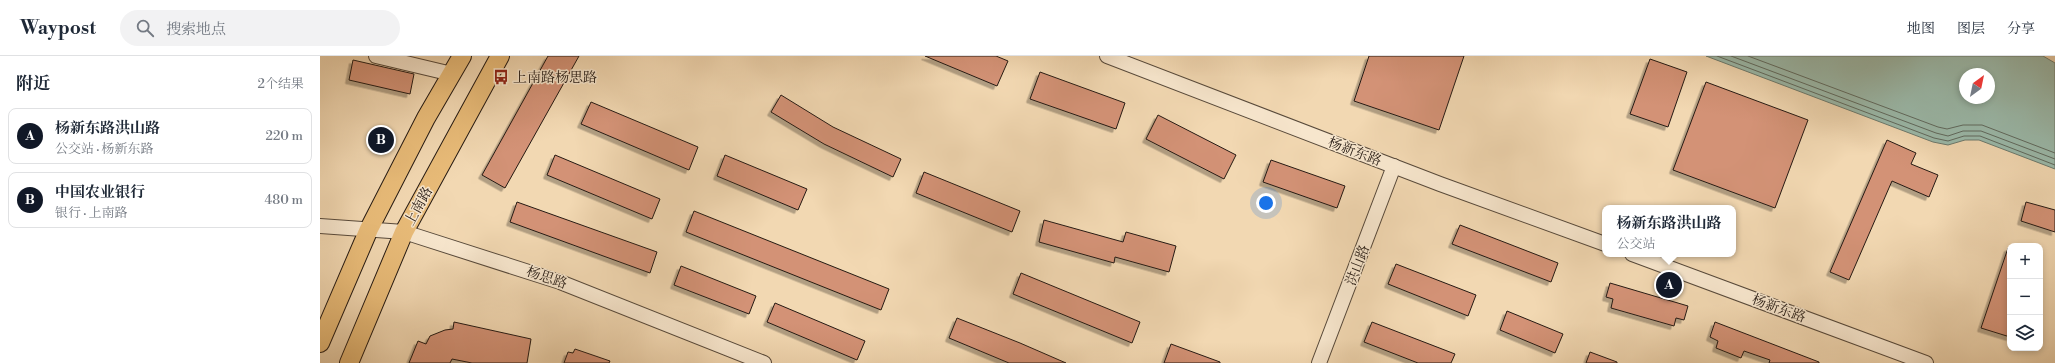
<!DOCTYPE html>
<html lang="zh">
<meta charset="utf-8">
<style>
body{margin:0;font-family:"Libre Bodoni","Noto Serif SC",serif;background:#f2f2f3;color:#1f2937}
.controls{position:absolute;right:12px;bottom:12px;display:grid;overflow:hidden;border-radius:8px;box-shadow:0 2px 6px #0003}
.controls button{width:36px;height:36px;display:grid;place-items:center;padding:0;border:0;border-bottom:1px solid #e0e1e3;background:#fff;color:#1f2937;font:20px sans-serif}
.compass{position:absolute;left:1639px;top:12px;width:36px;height:36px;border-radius:50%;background:#fff;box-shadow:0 2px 6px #0003;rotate:33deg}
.you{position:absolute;left:946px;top:147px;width:14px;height:14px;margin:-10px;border:3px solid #fff;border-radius:50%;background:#1a73e8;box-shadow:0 0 0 6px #1a73e833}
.badge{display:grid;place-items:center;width:26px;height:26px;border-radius:50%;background:#111827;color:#fff;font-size:13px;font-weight:700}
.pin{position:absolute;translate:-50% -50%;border:2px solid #fff;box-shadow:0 1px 4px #0006}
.popup{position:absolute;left:1282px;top:149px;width:134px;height:52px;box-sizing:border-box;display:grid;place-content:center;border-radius:8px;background:#fff;filter:drop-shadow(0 1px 3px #0005);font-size:13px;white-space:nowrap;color:#747a83}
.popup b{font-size:15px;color:#1f2937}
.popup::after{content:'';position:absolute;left:50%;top:100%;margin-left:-8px;border:8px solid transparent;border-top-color:#fff}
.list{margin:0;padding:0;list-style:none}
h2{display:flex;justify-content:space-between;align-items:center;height:52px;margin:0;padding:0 16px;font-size:17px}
h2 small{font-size:13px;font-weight:400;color:#747a83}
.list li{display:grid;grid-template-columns:26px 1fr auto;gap:12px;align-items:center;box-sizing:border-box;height:56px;margin:0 8px 8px;padding:0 8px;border:1px solid #e0e1e3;border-radius:8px}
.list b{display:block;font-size:15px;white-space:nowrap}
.list p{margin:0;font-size:13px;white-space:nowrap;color:#747a83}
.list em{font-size:13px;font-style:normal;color:#747a83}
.icon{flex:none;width:22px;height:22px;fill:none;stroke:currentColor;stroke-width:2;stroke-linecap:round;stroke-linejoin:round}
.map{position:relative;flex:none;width:1735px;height:307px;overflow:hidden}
header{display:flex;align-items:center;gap:24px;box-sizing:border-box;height:56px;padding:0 20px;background:#fff;border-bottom:1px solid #e0e1e3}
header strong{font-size:19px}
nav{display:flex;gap:22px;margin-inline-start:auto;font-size:14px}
.search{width:280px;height:36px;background:#f2f2f3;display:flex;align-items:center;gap:10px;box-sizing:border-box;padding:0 14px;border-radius:22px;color:#747a83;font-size:15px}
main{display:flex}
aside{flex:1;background:#fff}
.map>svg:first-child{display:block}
</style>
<header>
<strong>Waypost</strong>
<div class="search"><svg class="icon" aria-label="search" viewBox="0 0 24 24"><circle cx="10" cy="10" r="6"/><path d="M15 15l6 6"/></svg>搜索地点</div>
<nav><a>地图</a><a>图层</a><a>分享</a></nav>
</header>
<main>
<aside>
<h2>附近<small>2个结果</small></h2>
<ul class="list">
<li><span class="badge">A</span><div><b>杨新东路洪山路</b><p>公交站 · 杨新东路</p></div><em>220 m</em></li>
<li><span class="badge">B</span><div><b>中国农业银行</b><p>银行 · 上南路</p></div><em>480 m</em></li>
</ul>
</aside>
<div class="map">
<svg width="1735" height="307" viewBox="0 0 1735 307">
<defs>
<filter id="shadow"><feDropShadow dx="-3.5" dy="3.5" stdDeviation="0" flood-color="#0004"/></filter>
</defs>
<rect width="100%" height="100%" fill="#f2d8b2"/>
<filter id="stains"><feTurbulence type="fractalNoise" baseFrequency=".005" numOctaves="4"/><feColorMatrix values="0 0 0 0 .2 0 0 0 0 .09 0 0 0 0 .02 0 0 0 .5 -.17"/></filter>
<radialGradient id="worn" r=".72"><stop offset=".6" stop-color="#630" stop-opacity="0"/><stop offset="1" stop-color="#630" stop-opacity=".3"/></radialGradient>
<path fill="#9bbaab" stroke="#6c7a6e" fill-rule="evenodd" d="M1386,0h337l12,7v106l-76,-29h-14l-17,5 -15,-3zM1645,18h24v24h-24z"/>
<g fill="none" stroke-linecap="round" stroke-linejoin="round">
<g stroke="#606a5f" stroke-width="1">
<polyline points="1397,0 1614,82 1628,85 1644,80 1660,80 1735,109"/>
<polyline points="1411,0 1616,77 1628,80 1643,75 1661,75 1735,103"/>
<polyline points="1428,0 1618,71 1627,73 1643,69 1662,69 1735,97"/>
</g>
</g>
<g fill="#d39276" stroke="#251a13" filter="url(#shadow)">
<polygon points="228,0 259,0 185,132 162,119"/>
<polygon points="605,0 676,0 688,5 677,30"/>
<polygon points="1049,0 1144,0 1119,74 1034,45"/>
<polygon points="1330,3 1367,16 1348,71 1310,58"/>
<polygon points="33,4 94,18 90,38 29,24"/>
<polygon points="720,16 805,47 796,73 710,43"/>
<polygon points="1386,26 1488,64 1455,152 1353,114"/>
<polygon points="461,39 513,71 581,103 573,121 504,88 451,56"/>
<polygon points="271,46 378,91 369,114 261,68"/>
<polygon points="838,59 916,99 904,123 826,83"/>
<polygon points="1567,84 1596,97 1591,108 1618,119 1609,141 1572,125 1529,224 1510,216"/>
<polygon points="235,99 340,143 332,163 227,119"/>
<polygon points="405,99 487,133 478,154 397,120"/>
<polygon points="951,104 1025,130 1017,152 943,126"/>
<polygon points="604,116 700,155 692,176 596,137"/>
<polygon points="197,146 337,196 330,217 190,166"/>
<polygon points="1706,146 1735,154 1735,176 1701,165"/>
<polygon points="374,155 569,233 561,254 366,176"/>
<polygon points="724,164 803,186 806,176 856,190 849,216 795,201 794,207 719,186"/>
<polygon points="1140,169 1238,207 1231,226 1132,188"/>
<polygon points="1688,192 1690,192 1690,281 1661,272"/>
<polygon points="1076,208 1156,239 1148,260 1068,228"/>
<polygon points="361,210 436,240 429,258 354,229"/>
<polygon points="701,217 820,266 812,287 693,238"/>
<polygon points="1290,227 1368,250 1364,264 1356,262 1354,270 1291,252 1293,243 1286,241"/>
<polygon points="455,247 545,285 537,304 447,266"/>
<polygon points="1187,255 1243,278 1235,297 1180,274"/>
<polygon points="637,262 700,287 746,307 689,307 629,282"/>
<polygon points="134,266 211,283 207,307 152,307 132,303 130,307 89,307 98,285 106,288 110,280 125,274 133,273"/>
<polygon points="1052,266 1135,298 1131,307 1098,307 1044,286"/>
<polygon points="1395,266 1499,306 1499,307 1449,307 1450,304 1424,295 1421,302 1396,292 1398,285 1390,281"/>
<polygon points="851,288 900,306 900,307 844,307"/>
<polygon points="255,293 290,305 289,307 244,307 248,296 253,297"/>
<polygon points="1270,296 1297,306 1297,307 1266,307"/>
</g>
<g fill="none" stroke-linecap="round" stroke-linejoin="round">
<g stroke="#584a3b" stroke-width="16">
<g id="minor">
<polyline points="56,0 132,18"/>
<polyline points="787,0 1120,128 1285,188"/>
<polyline points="0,170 84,176 240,226 444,307"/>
<polyline points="1312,198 1606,307"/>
<polyline points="999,307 1074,110"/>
</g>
</g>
<g stroke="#251a13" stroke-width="20">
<g id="major">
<polyline points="0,287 49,173 106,62 142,0"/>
<polyline points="29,307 84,176 180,0"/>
</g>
</g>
<use href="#minor" stroke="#f7e6cd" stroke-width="14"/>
<use href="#major" stroke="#e9bc79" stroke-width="18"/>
</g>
<defs>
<g id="bus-bare" transform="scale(1.2)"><path d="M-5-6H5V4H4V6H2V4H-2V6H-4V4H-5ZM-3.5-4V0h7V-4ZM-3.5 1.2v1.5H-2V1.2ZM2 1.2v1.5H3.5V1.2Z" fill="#8f2418" stroke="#f7e6cd" stroke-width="2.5" paint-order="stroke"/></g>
</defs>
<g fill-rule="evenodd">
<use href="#bus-bare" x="181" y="21"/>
</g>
<g text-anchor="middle" stroke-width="3" stroke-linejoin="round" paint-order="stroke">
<g font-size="14" fill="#251a13" stroke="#f7e6cd" text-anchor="start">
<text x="193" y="26">上南路杨思路</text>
</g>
<g font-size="14" fill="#251a13" stroke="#f7e6cd">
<text transform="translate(1035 95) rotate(21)" y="5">杨新东路</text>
<text transform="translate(98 150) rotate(-61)" y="5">上南路</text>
<text transform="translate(1037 209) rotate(-69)" y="5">洪山路</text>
<text transform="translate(227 221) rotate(19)" y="5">杨思路</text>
<text transform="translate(1459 252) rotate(20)" y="5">杨新东路</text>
</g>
</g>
<rect width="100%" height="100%" filter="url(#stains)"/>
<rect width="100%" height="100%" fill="url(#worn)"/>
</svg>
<div class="controls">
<button>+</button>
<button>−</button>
<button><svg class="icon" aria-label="layers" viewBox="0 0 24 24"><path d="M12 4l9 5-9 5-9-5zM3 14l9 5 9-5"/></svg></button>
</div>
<svg class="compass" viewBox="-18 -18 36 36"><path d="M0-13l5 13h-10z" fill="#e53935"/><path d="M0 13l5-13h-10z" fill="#747a83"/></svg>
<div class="you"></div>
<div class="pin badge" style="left:1349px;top:229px">A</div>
<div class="popup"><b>杨新东路洪山路</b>公交站</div>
<div class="pin badge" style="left:61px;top:84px">B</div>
</div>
</main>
